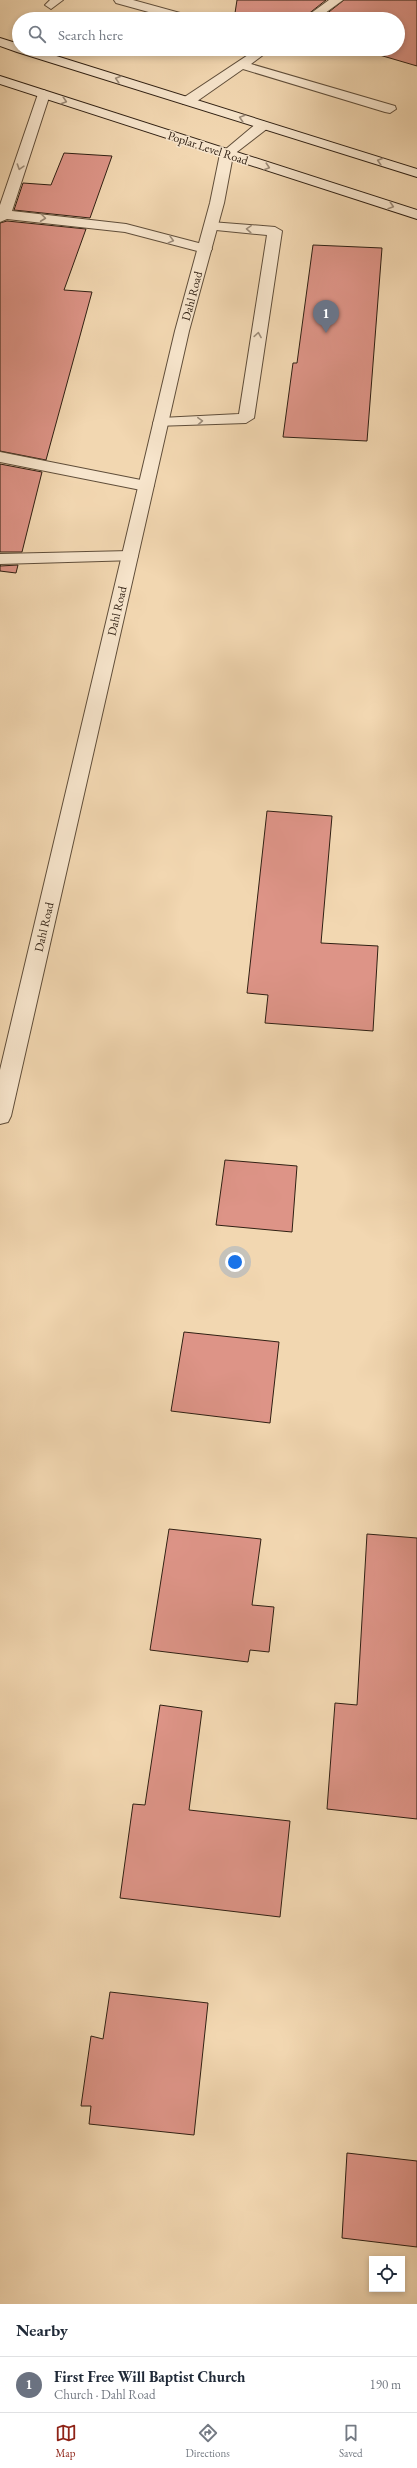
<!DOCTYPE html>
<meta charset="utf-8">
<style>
body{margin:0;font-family:"EB Garamond",serif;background:#f2f2f3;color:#1f2937}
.controls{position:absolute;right:12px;bottom:12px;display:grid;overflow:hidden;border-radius:0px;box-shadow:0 2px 6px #0003}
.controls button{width:36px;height:36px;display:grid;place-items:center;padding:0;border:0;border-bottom:1px solid #e0e1e3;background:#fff;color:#1f2937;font:20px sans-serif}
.you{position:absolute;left:235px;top:1262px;width:14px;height:14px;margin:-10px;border:3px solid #fff;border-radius:50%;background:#1a73e8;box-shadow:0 0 0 6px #1a73e833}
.badge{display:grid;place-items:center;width:26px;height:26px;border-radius:50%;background:#8f2418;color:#fff;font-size:13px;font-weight:700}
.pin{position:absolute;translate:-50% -33px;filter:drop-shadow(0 1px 2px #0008)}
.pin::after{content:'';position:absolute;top:21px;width:14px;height:12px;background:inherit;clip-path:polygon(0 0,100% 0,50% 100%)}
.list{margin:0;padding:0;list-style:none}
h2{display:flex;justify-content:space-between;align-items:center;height:52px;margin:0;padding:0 16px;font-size:17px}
h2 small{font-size:13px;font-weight:400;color:#747a83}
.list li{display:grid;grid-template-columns:26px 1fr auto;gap:12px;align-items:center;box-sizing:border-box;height:56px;padding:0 16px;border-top:1px solid #e0e1e3}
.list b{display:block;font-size:15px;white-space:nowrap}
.list p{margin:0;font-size:13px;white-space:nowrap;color:#747a83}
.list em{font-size:13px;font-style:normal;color:#747a83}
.icon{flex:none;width:22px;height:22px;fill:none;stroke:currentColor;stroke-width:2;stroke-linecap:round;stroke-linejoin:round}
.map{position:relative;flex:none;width:417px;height:2304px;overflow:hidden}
.search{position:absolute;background:#fff;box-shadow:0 2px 6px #0003;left:12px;right:12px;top:12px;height:44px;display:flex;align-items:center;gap:10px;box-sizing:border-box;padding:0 14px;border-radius:22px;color:#747a83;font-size:15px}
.sheet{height:108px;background:#fff}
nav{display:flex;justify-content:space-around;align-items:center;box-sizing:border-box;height:56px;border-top:1px solid #e0e1e3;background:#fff;font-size:11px;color:#747a83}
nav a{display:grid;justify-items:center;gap:2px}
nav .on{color:#8f2418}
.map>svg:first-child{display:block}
</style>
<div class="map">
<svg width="417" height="2304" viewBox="0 0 417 2304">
<rect width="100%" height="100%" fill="#f2d7b1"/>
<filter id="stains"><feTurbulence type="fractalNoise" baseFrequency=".005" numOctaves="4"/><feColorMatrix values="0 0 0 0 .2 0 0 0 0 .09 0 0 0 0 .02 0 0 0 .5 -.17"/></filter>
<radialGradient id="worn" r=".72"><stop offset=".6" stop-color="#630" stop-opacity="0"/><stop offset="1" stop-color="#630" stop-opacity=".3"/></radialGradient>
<g fill="#dd9487" stroke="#302013">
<polygon points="237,0 326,0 302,19 255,19 235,13"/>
<polygon points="344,0 417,0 417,66 359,49 398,49 398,19 320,19"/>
<polygon points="64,153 112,156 90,218 14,210 23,183 51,185"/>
<polygon points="7,221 86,229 64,290 92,292 46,460 0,451 0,223"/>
<polygon points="313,245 382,248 367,441 283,437 293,363 297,363"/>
<polygon points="0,464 42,472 22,552 0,552"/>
<polygon points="0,565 0,566 18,565 16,573 0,571"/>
<polygon points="267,811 332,816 321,943 378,946 373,1031 265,1023 268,995 247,993"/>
<polygon points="225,1160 297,1166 292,1232 216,1225"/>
<polygon points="184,1332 279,1342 270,1423 171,1411"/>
<polygon points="169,1529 261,1539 252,1605 274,1607 269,1652 250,1650 248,1662 150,1650"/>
<polygon points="367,1534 417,1538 417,1819 327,1809 335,1703 357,1705"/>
<polygon points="160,1705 202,1711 189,1810 290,1821 280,1917 120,1898 133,1804 145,1805"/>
<polygon points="110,1992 208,2003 194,2135 89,2124 91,2106 81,2106 91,2036 103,2039"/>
<polygon points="347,2153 417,2161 417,2247 342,2238"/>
</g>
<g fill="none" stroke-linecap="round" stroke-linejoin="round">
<g stroke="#604e3a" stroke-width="2">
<g id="service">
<polygon points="50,0 63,0 51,9 45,5"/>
<polygon points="114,0 133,0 191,16 193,19 174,19 116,3"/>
<polygon points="329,0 343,0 317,19 303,19"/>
<polygon points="257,49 271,49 251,64 395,106 396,109 390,113 385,112 243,69 193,104 183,104 182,101 183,98"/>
<polygon points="44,90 50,94 12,211 126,224 210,246 212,249 210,252 205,253 125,232 7,219 0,222 0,205 38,94"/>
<polygon points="211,222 275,227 282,231 254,418 246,423 155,426 153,423 155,420 161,418 239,414 267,235 206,229 204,226"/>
<polygon points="0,452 146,481 154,486 146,491 0,462"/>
<polygon points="130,551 136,552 138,556 136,560 0,564 0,554"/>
</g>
</g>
<g stroke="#604e3a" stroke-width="2">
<polygon id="minor" points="263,121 270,125 268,128 233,155 224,203 189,331 11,1116 8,1122 0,1124 0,1070 175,331 210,203 220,154 258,122"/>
</g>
<g stroke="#302013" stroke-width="2">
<g id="secondary">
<polygon points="0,38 19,44 19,49 34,49 417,169 417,177 17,52 0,46"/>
<polygon points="0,76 417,210 417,219 0,84"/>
</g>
</g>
<use href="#service" fill="#f7e5cc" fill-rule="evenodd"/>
<use href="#minor" fill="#f7e5cc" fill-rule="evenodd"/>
<use href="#secondary" fill="#f7e5cc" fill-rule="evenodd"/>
</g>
<defs><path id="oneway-chevron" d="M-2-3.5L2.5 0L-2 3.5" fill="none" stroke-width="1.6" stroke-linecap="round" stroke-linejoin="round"/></defs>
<g stroke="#9d8c79">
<use href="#oneway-chevron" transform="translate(118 79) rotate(-163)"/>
<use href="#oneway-chevron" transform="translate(64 101) rotate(18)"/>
<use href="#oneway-chevron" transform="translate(242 118) rotate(-163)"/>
<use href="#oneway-chevron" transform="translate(380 161) rotate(-163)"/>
<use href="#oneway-chevron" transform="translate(20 167) rotate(108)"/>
<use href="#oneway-chevron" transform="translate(267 167) rotate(18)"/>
<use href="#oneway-chevron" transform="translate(391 206) rotate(18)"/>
<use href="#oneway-chevron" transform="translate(43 218) rotate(7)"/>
<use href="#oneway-chevron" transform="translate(249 229) rotate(-176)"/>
<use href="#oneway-chevron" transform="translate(171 240) rotate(15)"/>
<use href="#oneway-chevron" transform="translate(258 335) rotate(-81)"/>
<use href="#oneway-chevron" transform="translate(200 421) rotate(-3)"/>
</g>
<g text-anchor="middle" stroke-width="3" stroke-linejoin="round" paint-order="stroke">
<g font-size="12" fill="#302013" stroke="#f7e5cc">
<text transform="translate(208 148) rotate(18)" y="4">Poplar Level Road</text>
<text transform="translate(192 296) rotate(-75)" y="4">Dahl Road</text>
<text transform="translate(117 611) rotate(-77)" y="4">Dahl Road</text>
<text transform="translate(44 927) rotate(-77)" y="4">Dahl Road</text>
</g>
</g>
<rect width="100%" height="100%" filter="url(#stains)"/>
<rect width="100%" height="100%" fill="url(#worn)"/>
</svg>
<div class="controls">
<button><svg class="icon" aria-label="locate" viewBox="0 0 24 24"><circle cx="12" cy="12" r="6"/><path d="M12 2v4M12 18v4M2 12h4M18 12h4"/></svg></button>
</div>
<div class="you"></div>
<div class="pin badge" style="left:326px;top:333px;background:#6b7280">1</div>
<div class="search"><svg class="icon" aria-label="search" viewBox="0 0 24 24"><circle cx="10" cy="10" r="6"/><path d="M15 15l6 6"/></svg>Search here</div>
</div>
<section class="sheet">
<h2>Nearby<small></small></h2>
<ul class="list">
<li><span class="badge" style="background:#6b7280">1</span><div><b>First Free Will Baptist Church</b><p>Church · Dahl Road</p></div><em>190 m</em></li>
</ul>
</section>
<nav>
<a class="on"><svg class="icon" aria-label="map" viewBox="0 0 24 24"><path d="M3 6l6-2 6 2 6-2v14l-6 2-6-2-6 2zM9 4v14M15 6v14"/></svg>Map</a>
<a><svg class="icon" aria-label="directions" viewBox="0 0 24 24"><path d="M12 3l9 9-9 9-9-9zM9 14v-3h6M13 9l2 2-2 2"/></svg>Directions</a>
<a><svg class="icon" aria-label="saved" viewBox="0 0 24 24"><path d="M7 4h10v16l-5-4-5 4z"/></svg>Saved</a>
</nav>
